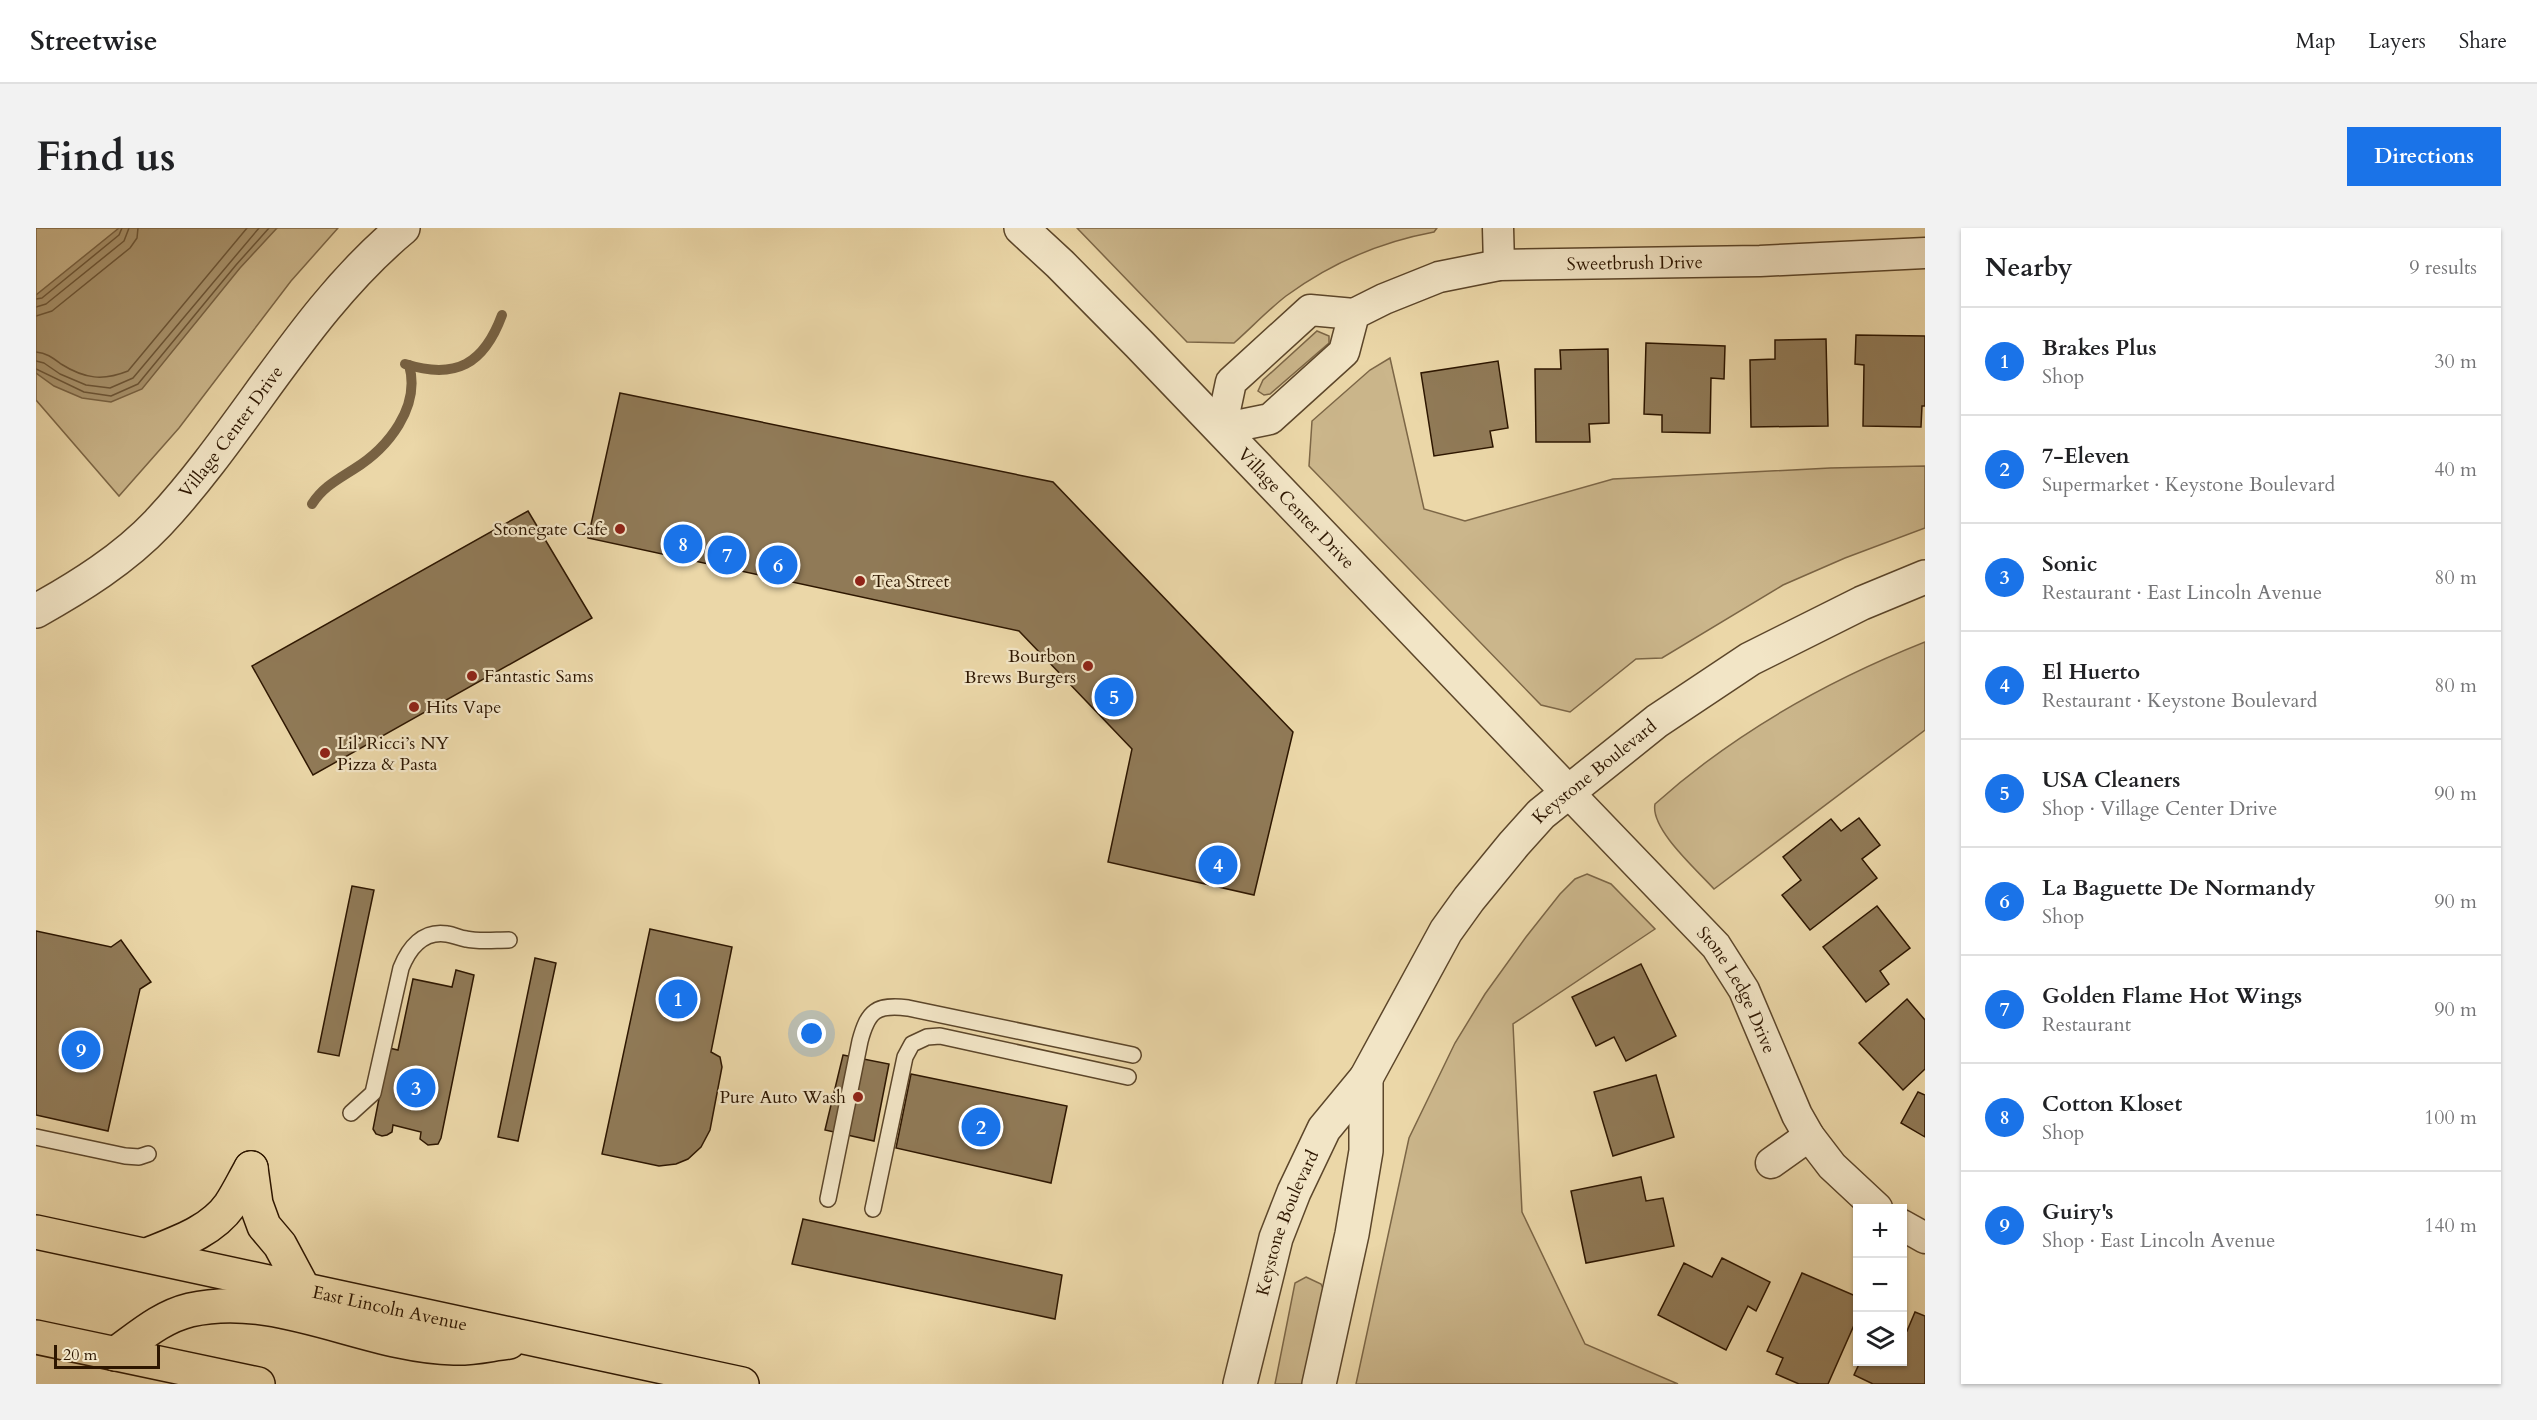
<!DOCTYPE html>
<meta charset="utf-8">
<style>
body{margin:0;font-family:Cardo,serif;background:#f2f2f2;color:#202124}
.controls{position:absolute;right:18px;bottom:18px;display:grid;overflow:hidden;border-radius:0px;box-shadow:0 2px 4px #0004}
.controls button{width:54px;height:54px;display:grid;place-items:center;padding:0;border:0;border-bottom:2px solid #e0e0e0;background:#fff;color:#202124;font:30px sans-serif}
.scale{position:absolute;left:18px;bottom:15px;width:106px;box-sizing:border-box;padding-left:6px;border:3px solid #2d1600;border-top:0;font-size:16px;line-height:21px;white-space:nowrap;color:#2d1600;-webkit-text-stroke:4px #f2e5c6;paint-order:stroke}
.you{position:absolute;left:776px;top:806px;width:21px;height:21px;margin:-15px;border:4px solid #fff;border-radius:50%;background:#1a73e8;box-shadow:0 0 0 9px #1a73e833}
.badge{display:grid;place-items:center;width:39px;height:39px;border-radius:50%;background:#1a73e8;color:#fff;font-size:20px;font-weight:700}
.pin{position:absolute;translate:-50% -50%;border:3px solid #fff;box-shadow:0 2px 6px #0006}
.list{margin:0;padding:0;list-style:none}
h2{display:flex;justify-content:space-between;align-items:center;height:78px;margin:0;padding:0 24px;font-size:26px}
h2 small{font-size:20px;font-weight:400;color:#757577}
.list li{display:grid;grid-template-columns:39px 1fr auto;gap:18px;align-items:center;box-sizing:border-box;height:108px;padding:0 24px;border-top:2px solid #e0e0e0}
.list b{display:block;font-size:22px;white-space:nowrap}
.list p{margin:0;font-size:20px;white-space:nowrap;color:#757577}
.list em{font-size:20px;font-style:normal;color:#757577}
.icon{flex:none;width:33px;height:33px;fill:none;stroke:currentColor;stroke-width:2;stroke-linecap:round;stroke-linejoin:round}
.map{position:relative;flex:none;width:1889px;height:1156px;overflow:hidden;border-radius:0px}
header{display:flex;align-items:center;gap:36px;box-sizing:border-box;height:84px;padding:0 30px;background:#fff;border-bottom:2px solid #e0e0e0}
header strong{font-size:28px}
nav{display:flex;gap:33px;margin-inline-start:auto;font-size:21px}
.intro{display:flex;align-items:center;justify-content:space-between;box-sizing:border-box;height:144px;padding:0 36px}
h1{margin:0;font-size:42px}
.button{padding:15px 27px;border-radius:0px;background:#1a73e8;color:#fff;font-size:21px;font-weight:700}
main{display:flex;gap:36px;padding:0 36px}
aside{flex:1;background:#fff;border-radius:0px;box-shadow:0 2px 4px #0004}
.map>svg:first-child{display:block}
</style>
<header>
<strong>Streetwise</strong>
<nav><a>Map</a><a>Layers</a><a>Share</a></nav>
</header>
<div class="intro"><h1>Find us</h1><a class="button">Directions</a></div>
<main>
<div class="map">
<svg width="1889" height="1156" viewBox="0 0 1889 1156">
<rect width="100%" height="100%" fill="#ebd7a8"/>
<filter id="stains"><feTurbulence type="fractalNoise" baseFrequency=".00333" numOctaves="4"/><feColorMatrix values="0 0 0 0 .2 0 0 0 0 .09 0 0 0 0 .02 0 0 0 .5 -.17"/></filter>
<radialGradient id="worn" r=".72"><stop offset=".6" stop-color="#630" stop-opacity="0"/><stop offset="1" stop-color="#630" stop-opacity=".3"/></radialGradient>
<g fill="#cbb68b" stroke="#7c6646" stroke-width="1.5">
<polygon points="0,0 302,0 255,53 143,200 83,268 0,172"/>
<path d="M1041,0h360l-3,4c-54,10 -103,31 -148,64 -18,14 -35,32 -52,47l-47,-1z"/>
<polygon points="1281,103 1293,108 1293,115 1234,166 1228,167 1222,163 1227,152"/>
<polygon points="1354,130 1388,281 1429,293 1577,251 1794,240 1889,238 1889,300 1809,330 1747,357 1626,430 1600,431 1534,484 1505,477 1273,238 1276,193 1334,142"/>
<path d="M1889,414v88l-211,159c-17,-19 -64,-60 -59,-85 78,-70 172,-123 270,-162z"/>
<polygon points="1551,646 1575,656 1619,701 1477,796 1486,984 1549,1116 1642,1156 1320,1156 1373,910 1419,815 1449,766 1490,709 1524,666 1539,651"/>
<polygon points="1270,1049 1285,1056 1288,1063 1267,1156 1239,1156 1259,1055"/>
</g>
<polygon fill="#aa956f" stroke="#786243" stroke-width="1.5" points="83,0 241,0 204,40 106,161 75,174 46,170 18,158 0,145 0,67"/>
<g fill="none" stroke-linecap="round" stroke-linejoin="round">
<g stroke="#6c5638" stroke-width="1.5">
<polyline points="0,71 6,70 83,7 86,0"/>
<polyline points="0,79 10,76 88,13 93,0"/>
<polyline points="0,88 16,83 94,20 101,10 102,0"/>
<path d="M0,124c11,1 17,6 25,12 24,15 42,17 67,7l119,-143"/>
<polyline points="0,133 8,135 24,146 50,157 74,160 97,150 223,0"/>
<polyline points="0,141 48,164 75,168 102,156 200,37 233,0"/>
</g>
<g stroke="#786243" stroke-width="10">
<path d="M369,136c51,16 79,0 97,-49"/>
<path d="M276,276c11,-17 25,-24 42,-35 34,-21 67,-62 55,-104"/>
</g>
</g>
<g fill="#907a57" stroke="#2d1600" stroke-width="1.5">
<polygon points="1820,107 1889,108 1889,178 1886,178 1885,199 1827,198 1828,137 1819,136"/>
<polygon points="1790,111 1792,198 1715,199 1714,132 1739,131 1739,112"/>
<polygon points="1610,115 1689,118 1688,151 1675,150 1674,205 1626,204 1626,187 1608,186"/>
<polygon points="1572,121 1573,195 1553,196 1554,214 1500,214 1499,141 1525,141 1524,122"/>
<polygon points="1462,133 1472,200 1454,203 1457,219 1398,228 1385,145"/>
<polygon points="584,165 1017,254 1257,504 1218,667 1072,634 1096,521 983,403 552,310"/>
<polygon points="492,283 556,390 277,547 216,438"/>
<polygon points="1823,590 1844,617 1826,631 1841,650 1774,702 1746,667 1765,652 1747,629 1795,591 1805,603"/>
<polygon points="316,658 338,662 303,828 282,824"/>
<polygon points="1841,678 1874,720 1844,743 1853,756 1830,774 1787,719"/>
<polygon points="614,701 696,719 675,824 684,829 686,839 674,902 665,919 652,931 640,936 623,938 566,926"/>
<polygon points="0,703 75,719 85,712 115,754 104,761 72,903 0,887"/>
<polygon points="499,730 520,735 482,913 462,909"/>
<polygon points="1605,736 1640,808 1590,833 1578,809 1560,818 1536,769"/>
<polygon points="420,742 438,747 405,910 402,916 392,917 384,911 385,904 357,897 356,904 351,907 346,908 340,906 337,901 353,820 362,822 377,751 416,759"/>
<polygon points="1871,771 1889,792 1889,841 1867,862 1823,815"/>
<polygon points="807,827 853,836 838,913 789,902"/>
<polygon points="875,846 1031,878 1015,955 860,920"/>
<polygon points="1620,847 1638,909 1577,928 1558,864"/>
<polygon points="1882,864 1889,867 1889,909 1865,895"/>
<polygon points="1605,949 1610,973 1627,970 1638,1018 1550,1035 1535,963"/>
<polygon points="767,991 1026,1047 1019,1091 756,1036"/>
<polygon points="1686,1030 1734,1054 1720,1083 1712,1078 1690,1122 1622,1087 1648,1035 1676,1049"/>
<polygon points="1766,1045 1822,1069 1822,1088 1792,1156 1763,1156 1740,1146 1747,1130 1731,1123"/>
<polygon points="1879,1084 1889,1088 1889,1156 1837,1156 1818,1147 1824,1134 1866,1134 1866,1101 1871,1103"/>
</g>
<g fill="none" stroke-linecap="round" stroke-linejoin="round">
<g stroke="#5c462a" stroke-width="18">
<g id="service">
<path d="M315,885l22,-20 28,-125c8,-20 22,-38 46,-34 7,1 12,4 19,5 13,3 29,1 43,1"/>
<polyline points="0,909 89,928 103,929 112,926"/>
<path d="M792,971l32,-158c8,-30 16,-37 48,-33l225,47"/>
<polyline points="837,981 869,829 876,816 891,809 904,808 1092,849"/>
</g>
</g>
<g stroke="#5c462a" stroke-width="33">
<g id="minor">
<polyline points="1462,0 1463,37"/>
<path id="s1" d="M1318,86l-10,38 -74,67 -49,10 10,-47 79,-72 44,4 30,-15 55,-22 60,-12 261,-4 165,-8"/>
<path id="s2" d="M1532,564l148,154 28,44 53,125 12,21 23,30 45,42"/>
<polyline points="1735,935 1773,908"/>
<polyline points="1866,997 1889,1010"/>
</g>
</g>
<g stroke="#5c462a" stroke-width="36">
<g id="tertiary">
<path id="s3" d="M985,0l39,36 79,80 429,448"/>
<path id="s4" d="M0,383c43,-24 88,-52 122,-88 87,-93 146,-213 245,-295"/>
<path id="s5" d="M1204,1156l36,-146 18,-46 30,-63 42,-51 80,-147 23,-32 45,-55 27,-30 116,-93 93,-62 112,-56 63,-26"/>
<polyline points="1283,1156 1316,1006 1330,923 1330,850"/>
</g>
</g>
<g stroke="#2d1600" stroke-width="36">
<g id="primary">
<polyline points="215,940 220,976 228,998 244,1017 267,1060"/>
<path id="s6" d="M0,1004l706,152"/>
<path d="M111,1027c29,-12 64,-23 83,-50 8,-12 14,-25 21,-37"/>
<polyline points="0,1109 222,1156"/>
<path d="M79,1126c24,-17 46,-37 75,-44 89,-20 175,36 264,38 18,1 37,-4 55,-6"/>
</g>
</g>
<use href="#service" stroke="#f2e5c6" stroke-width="15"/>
<use href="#minor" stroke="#f2e5c6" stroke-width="30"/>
<use href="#tertiary" stroke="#f2e5c6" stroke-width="33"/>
<use href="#primary" stroke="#ebd7a8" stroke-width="33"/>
</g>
<g fill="#8f2418" stroke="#f2e5c6" stroke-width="2">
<circle cx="584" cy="301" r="6"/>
<circle cx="824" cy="353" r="6"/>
<circle cx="1052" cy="438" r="6"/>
<circle cx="436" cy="448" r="6"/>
<circle cx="378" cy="479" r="6"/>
<circle cx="289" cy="525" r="6"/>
<circle cx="822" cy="869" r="6"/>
</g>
<g text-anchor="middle" stroke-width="4.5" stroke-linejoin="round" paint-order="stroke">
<g font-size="18" fill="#2d1600" stroke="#f2e5c6">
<text dy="6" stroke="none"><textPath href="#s1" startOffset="678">Sweetbrush Drive</textPath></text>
<text dy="6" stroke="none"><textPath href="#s4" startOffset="268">Village Center Drive</textPath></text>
<text dy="6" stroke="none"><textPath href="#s3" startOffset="393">Village Center Drive</textPath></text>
<text dy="6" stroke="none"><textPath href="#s5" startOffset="722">Keystone Boulevard</textPath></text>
<text dy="6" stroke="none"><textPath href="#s2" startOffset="262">Stone Ledge Drive</textPath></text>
<text dy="6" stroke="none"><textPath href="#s5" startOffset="168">Keystone Boulevard</textPath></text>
<text dy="6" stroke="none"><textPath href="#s6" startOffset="362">East Lincoln Avenue</textPath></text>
</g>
<g font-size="18" fill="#2d1600" stroke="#f2e5c6" text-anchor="start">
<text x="572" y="307" text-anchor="end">Stonegate Cafe</text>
<text x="836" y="359">Tea Street</text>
<text x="1040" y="434" text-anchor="end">Bourbon<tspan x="1040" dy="21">Brews Burgers</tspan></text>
<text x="448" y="454">Fantastic Sams</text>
<text x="390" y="485">Hits Vape</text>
<text x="301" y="521">Lil’ Ricci’s NY<tspan x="301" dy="21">Pizza &amp; Pasta</tspan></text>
<text x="810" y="875" text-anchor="end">Pure Auto Wash</text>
</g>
</g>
<rect width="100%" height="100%" filter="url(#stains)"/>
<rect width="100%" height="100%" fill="url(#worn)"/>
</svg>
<div class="controls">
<button>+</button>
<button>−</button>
<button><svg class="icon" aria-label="layers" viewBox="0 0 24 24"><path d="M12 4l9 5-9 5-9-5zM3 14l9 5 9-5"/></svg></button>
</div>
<div class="scale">20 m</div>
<div class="you"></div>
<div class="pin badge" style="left:642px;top:771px">1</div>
<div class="pin badge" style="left:945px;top:899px">2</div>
<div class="pin badge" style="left:380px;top:860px">3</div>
<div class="pin badge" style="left:1182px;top:637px">4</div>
<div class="pin badge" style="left:1078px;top:469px">5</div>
<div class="pin badge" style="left:742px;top:337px">6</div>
<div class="pin badge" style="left:691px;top:327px">7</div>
<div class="pin badge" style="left:647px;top:316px">8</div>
<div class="pin badge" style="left:45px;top:822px">9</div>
</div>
<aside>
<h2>Nearby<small>9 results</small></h2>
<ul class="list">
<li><span class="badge">1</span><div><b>Brakes Plus</b><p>Shop</p></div><em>30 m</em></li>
<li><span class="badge">2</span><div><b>7-Eleven</b><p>Supermarket · Keystone Boulevard</p></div><em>40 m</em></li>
<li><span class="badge">3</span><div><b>Sonic</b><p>Restaurant · East Lincoln Avenue</p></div><em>80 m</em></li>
<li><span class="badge">4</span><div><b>El Huerto</b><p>Restaurant · Keystone Boulevard</p></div><em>80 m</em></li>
<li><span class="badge">5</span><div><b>USA Cleaners</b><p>Shop · Village Center Drive</p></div><em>90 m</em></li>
<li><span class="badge">6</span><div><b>La Baguette De Normandy</b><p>Shop</p></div><em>90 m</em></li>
<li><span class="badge">7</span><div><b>Golden Flame Hot Wings</b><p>Restaurant</p></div><em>90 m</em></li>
<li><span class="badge">8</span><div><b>Cotton Kloset</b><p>Shop</p></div><em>100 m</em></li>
<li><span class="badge">9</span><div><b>Guiry's</b><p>Shop · East Lincoln Avenue</p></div><em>140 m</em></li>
</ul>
</aside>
</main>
